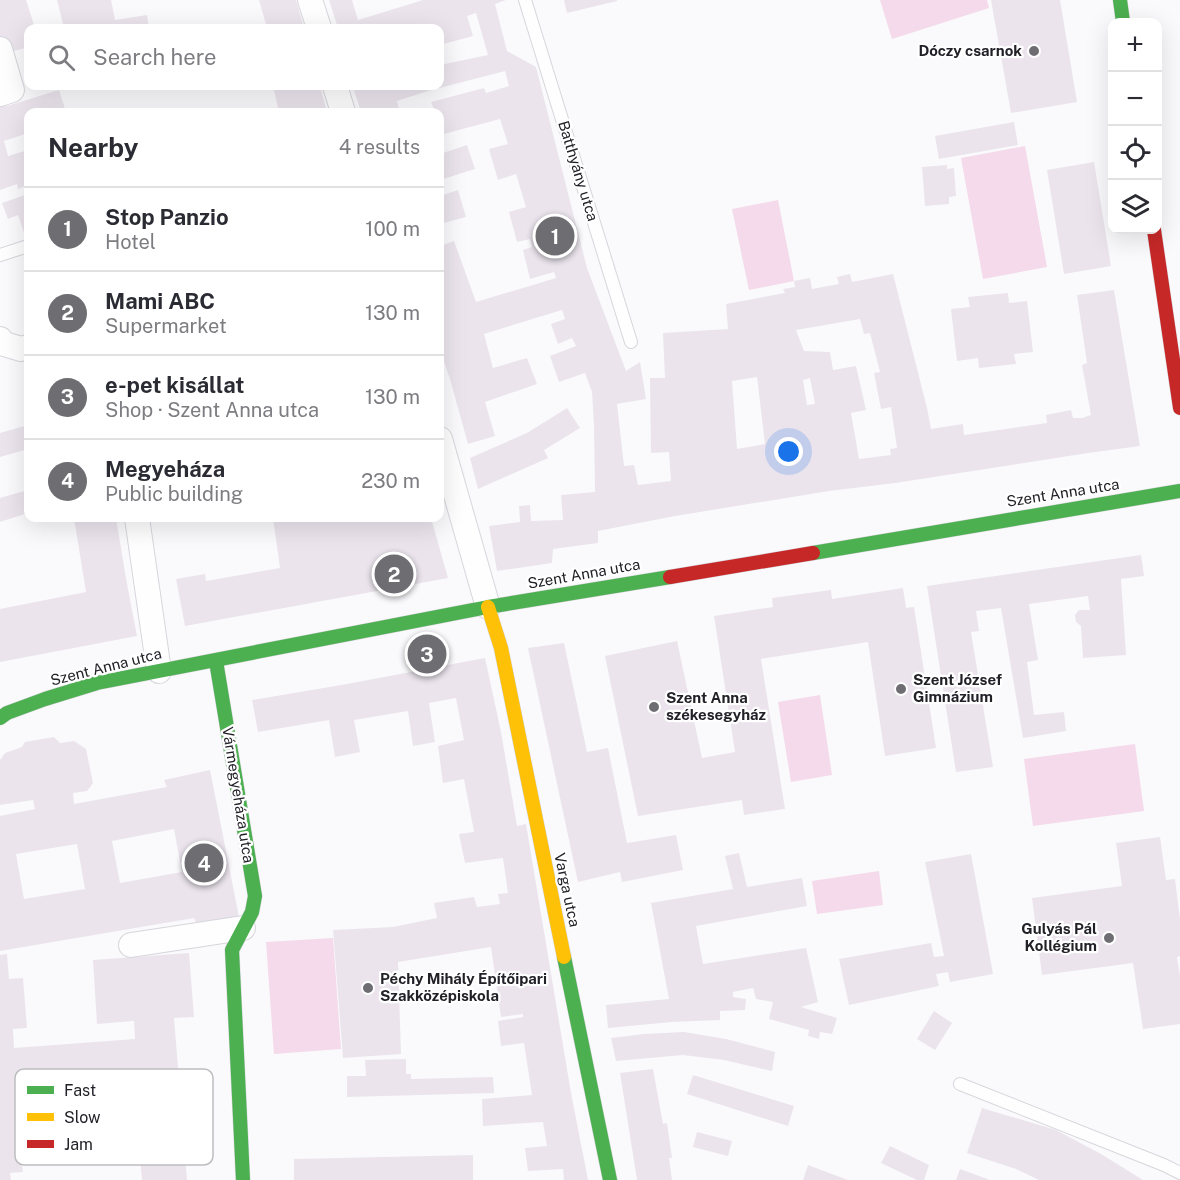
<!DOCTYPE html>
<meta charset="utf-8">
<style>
body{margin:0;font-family:"Public Sans",sans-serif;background:#f2f2f3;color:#2b2b33}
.controls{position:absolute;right:18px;top:18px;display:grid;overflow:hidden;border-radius:12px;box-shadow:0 6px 24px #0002}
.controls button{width:54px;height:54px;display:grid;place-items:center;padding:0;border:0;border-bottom:2px solid #e1e1e2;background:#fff;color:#2b2b33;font:30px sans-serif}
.you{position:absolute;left:789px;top:452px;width:21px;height:21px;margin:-15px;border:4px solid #fff;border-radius:50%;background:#1a73e8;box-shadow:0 0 0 9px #1a73e833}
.badge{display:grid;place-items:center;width:39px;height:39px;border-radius:50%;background:#6e6d72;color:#fff;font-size:20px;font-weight:700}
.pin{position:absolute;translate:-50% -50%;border:3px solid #fff;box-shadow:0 2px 6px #0006}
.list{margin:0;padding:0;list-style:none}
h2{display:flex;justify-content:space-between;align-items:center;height:78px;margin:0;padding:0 24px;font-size:26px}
h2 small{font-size:20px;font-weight:400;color:#7c7c81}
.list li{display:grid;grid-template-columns:39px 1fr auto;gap:18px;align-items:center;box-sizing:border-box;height:84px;padding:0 24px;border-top:2px solid #e1e1e2}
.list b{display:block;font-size:22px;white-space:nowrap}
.list p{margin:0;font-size:20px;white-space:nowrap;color:#7c7c81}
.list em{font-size:20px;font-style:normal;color:#7c7c81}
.icon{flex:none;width:33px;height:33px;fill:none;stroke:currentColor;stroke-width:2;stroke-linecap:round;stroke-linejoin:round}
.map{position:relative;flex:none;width:1180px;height:1180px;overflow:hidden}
.search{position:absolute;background:#fff;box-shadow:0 6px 24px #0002;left:24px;top:24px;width:420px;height:66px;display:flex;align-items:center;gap:15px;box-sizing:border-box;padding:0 21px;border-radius:12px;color:#7c7c81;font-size:22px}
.panel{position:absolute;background:#fff;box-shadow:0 6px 24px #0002;left:24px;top:108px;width:420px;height:414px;border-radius:12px}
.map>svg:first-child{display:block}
</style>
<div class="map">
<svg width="1180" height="1180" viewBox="0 0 1180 1180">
<rect width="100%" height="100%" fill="#fafafc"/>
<g fill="#f4daea">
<polygon points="880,0 987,0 989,8 892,39"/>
<polygon points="1025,146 1047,267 983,279 961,158"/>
<polygon points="778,200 794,281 749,290 732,209"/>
<polygon points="820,695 832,775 791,782 778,702"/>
<polygon points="1135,744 1144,811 1033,826 1024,759"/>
<polygon points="879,871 883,905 817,914 812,881"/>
<polygon points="333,938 341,1049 274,1054 266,942"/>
</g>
<g fill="#ebe4ed" fill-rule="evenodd">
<polygon points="0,0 26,0 35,28 28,28 28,47 0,55"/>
<polygon points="57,0 111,0 115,20 147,15 149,28 64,28"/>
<polygon points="259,0 296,0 304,28 267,28"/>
<path d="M329,0h23l6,20 65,-20h83l-11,4 12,47 29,16 51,201 39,103 14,-9 6,37 -29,5 7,62 10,-1 4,20 33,-4 -2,-29 -18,1 -1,-75h15l-2,-45 65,-4 -2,-25 59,-11 -2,-4 12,-2 -1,-6 16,-3 2,11 27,-5 -2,-7 13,-3 2,8 41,-8 34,134 4,21 32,-5 1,11 83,-12 -1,-8 25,-5 2,8h9l9,-3 -9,-50 5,-2 -10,-68 37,-5 26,156 -52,7 -193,30 -66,8 -154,25 -77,15v12l-45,6 -1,14 -55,8 -8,-45 31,-4 -1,-16 11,-1 1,16 32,-1 -2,-25 34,-3 -1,-67 -2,-33 -7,-19 -26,9 -9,-26 26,-10 -4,-8 -14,6 -7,-20 14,-5 -3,-9 -78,24 9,34 34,-10 10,26 -52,18 10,34 -27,8 -18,-65 -10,-29v-104l14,-5 22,61 80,-24 -2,-6 -24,7 -7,-29 9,-3 -2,-8 -13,3 -8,-30 17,-5 -10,-33 -18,6 -9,-31 19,-5 -8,-25 -60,16v-23h-15l9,-3 -3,-7 53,-14 2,5 23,-7 -4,-15 -77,20 -31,10 3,11h-39l-7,-22 14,-4h72v-21l48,-10 -12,-42 -9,3 6,20 -33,9v-17h-102zM860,319l4,15 6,-1 10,39 -6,1 7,36 10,-2 6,41 -7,1 1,6 -32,4 -8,-46 15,-3 -10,-44 -23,4 -3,-18 -26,-1 -8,-21zM757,377l8,67 -28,5 -5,-68zM810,378l5,26 -8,1 -4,-25z"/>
<polygon points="564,0 617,0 617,1 567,13"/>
<polygon points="991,0 1060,0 1077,102 1011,113"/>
<polygon points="273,86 320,86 327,112 279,112"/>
<polygon points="0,87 7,106 59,90 66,112 28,112 28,133 4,141 8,156 28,150 28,185 18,189 17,184 0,190"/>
<polygon points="1014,122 1018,145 939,159 935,136"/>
<polygon points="467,145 475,169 440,180 440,154"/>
<polygon points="1094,162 1111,266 1064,274 1047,170"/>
<polygon points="947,165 947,169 954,168 956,196 949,197 949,204 925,206 922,167"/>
<polygon points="458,190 466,217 440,224 440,196"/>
<polygon points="28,194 28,235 25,236 18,215 8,219 2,203"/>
<polygon points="1008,293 1009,303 1027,301 1033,352 1014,354 1016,364 979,368 978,358 957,361 951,309 970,307 968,297"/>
<polygon points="567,408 580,428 544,450 548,458 478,489 470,458 527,433"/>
<polygon points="28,425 28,449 0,457 0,433"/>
<polygon points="28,490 28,513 0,522 0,498"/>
<polygon points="74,518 116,518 127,584 137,636 0,662 0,609 86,592"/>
<polygon points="273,518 431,518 448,578 185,626 176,579 205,574 206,581 280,568"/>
<polygon points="1141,555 1144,576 1121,579 1126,655 1083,658 1081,626 1076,622 1075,615 1079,610 1090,610 1088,596 1029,604 1038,660 1027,662 1034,715 1064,712 1066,731 1023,738 1001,608 976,611 979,631 971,632 993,767 956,772 927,586"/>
<polygon points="903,588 906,608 914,607 936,748 885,756 868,642 761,659 785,809 744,815 742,800 638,816 605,656 677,641 702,758 735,752 714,616 773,607 772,598 831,590 832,599"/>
<polygon points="564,643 587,752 608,748 627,843 676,835 683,870 622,882 620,872 578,882 528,648"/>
<polygon points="485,658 501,732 517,826 526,824 571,1093 588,1180 564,1180 563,1169 528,1171 525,1148 547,1146 543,1122 483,1126 482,1099 532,1095 524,1043 501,1046 498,1021 523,1017 523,1014 501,1017 491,947 398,962 401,1054 343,1058 333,930 393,927 437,918 434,903 474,897 477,907 500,904 498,894 508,893 503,858 465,863 459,834 474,832 464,779 443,783 438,746 464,740 456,698 429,703 435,742 413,746 408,711 354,720 360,752 335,757 329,720 258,732 252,700 347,684"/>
<path d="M54,737l6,6 14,-2 12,8 7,34 -6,8 -14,2 1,11 93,-17 -3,-7 46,-10 29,147 -43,6 -2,-5 -194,33v-135l35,-7 -2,-9 -33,5v-45l5,-7 17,-6 3,-5zM174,829l8,43 -62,11 -8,-42zM77,844l8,45 -61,10 -8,-45z"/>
<polygon points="1160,837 1166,880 1175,879 1180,919 1180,956 1177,957 1180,976 1180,1024 1143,1029 1133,963 1042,975 1032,898 1122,886 1116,843"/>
<polygon points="739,853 747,887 802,878 807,906 696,926 703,964 806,948 818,1002 801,1007 837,1018 832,1034 820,1032 819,1039 808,1036 809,1030 769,1019 773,1002 756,999 753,988 733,992 733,997 746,999 745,1010 720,1011 720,1020 671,1022 608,1028 606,1005 669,999 651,903 733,889 725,856"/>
<polygon points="971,854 993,974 950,982 948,972 936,974 939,986 849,1005 839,959 931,943 934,957 944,956 925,862"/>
<path d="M189,953l5,64 -20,1 13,162h-45l-2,-24 -118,9 1,7 -13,1 1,7h-11v-225l7,-1 2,25 14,-1 4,50 -14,1 1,19 121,-9 -1,-18 -37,3 -4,-64zM135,1090l1,24 -112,8 -2,-24z"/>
<polygon points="934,1011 952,1023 935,1050 917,1039"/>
<polygon points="684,1032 726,1039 775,1052 772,1071 724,1060 683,1055 616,1061 611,1038 644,1034"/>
<polygon points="406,1059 406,1074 411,1074 411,1079 493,1077 494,1093 347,1097 347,1076 366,1076 365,1060"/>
<polygon points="653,1069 663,1124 667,1123 672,1158 669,1158 672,1180 637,1180 620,1073"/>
<polygon points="693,1075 794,1106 788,1126 687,1094"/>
<polygon points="982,1108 1056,1130 1101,1154 1143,1180 1039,1180 1016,1169 967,1153"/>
<polygon points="697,1132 732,1141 728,1156 693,1147"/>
<polygon points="890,1146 929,1165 924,1180 917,1180 881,1163"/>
<polygon points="473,1155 473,1180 294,1180 294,1159"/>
<polygon points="808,1165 848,1180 803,1180"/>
<polygon points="960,1169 990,1180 956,1180"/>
</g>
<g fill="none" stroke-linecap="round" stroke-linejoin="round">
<g stroke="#d6d6dc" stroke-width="14">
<g id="lane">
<polyline points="525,0 631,342"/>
<polyline points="0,255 28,246"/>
<polyline points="960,1084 1164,1165 1180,1173"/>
</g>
</g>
<g stroke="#d6d6dc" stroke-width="26">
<g id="street">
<polyline points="310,0 319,28"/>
<polyline points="0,49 12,90 0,94"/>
<polyline points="335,86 343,112"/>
<polyline points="0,339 1,343 21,349 28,347"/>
<polyline points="440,439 488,607"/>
<polyline points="137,518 159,671"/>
<polyline points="131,945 243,928"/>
</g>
</g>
<g stroke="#d6d6dc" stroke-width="15">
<g id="fast">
<polyline points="1120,0 1123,22"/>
<polyline points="813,553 1180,491"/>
<polyline points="216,661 255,896 252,912 232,950 243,1180"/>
<polyline points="0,718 7,713 45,699 97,683 488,607 670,577"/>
<polyline points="564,957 610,1180"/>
</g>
</g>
<g stroke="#d6d6dc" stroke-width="15">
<polyline id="slow" points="488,607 501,648 564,957"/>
</g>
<g stroke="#d6d6dc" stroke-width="15">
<g id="jam">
<polyline points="1154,230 1180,408"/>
<polyline points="670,577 813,553"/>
</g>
</g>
<use href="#lane" stroke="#fefeff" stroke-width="12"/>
<use href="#street" stroke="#fefeff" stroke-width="24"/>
<use href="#fast" stroke="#4caf50" stroke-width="14"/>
<use href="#slow" stroke="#ffc107" stroke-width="14"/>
<use href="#jam" stroke="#c62828" stroke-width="14"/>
</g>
<g fill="#6e6d72" stroke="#fff" stroke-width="2">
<circle cx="1034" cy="51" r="6"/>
<circle cx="901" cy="689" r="6"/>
<circle cx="654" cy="707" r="6"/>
<circle cx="1109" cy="938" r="6"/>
<circle cx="368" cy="988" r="6"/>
</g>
<g text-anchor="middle" stroke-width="4.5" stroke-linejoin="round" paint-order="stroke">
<g font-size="15" font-weight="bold" fill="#222128" stroke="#fff" text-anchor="start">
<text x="1022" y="56" text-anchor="end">Dóczy csarnok</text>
<text x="913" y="685">Szent József<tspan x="913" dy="17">Gimnázium</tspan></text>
<text x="666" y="703">Szent Anna<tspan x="666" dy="17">székesegyház</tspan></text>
<text x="1097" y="934" text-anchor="end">Gulyás Pál<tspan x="1097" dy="17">Kollégium</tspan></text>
<text x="380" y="984">Péchy Mihály Építőipari<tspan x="380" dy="17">Szakközépiskola</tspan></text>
</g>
<g font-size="15" fill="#222128" stroke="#fff">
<text transform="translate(578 171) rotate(73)" y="5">Batthyány utca</text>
<text transform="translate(1063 493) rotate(-9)" y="5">Szent Anna utca</text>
<text transform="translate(584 574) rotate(-10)" y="5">Szent Anna utca</text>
<text transform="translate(106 667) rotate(-14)" y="5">Szent Anna utca</text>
<text transform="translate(238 795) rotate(81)" y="5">Vármegyeháza utca</text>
<text transform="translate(567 890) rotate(78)" y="5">Varga utca</text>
</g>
</g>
<rect x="15" y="1069" width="198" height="96" rx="9" fill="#fff" stroke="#bdbcbe" stroke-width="1.5"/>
<rect x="27" y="1086" width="27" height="8" fill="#4caf50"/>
<rect x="27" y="1113" width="27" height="8" fill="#ffc107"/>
<rect x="27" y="1140" width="27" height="8" fill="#c62828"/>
<g font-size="16" fill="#222128">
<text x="64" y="1096">Fast</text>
<text x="64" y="1123">Slow</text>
<text x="64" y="1150">Jam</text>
</g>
</svg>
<div class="controls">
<button>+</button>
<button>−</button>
<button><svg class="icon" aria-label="locate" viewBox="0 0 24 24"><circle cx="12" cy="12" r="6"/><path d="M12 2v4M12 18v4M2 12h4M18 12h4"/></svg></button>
<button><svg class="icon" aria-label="layers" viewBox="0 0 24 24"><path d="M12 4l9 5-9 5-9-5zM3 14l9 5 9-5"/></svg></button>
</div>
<div class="you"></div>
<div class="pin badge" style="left:555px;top:236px">1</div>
<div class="pin badge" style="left:394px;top:574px">2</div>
<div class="pin badge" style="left:427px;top:654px">3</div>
<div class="pin badge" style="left:204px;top:863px">4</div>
<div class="search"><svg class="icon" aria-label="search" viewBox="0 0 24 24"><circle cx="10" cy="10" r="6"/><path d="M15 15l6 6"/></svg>Search here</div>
<section class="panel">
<h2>Nearby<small>4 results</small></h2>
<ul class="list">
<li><span class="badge">1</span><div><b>Stop Panzio</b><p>Hotel</p></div><em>100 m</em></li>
<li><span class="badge">2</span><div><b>Mami ABC</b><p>Supermarket</p></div><em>130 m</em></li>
<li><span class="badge">3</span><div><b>e-pet kisállat</b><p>Shop · Szent Anna utca</p></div><em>130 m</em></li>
<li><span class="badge">4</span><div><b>Megyeháza</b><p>Public building</p></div><em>230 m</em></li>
</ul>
</section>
</div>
